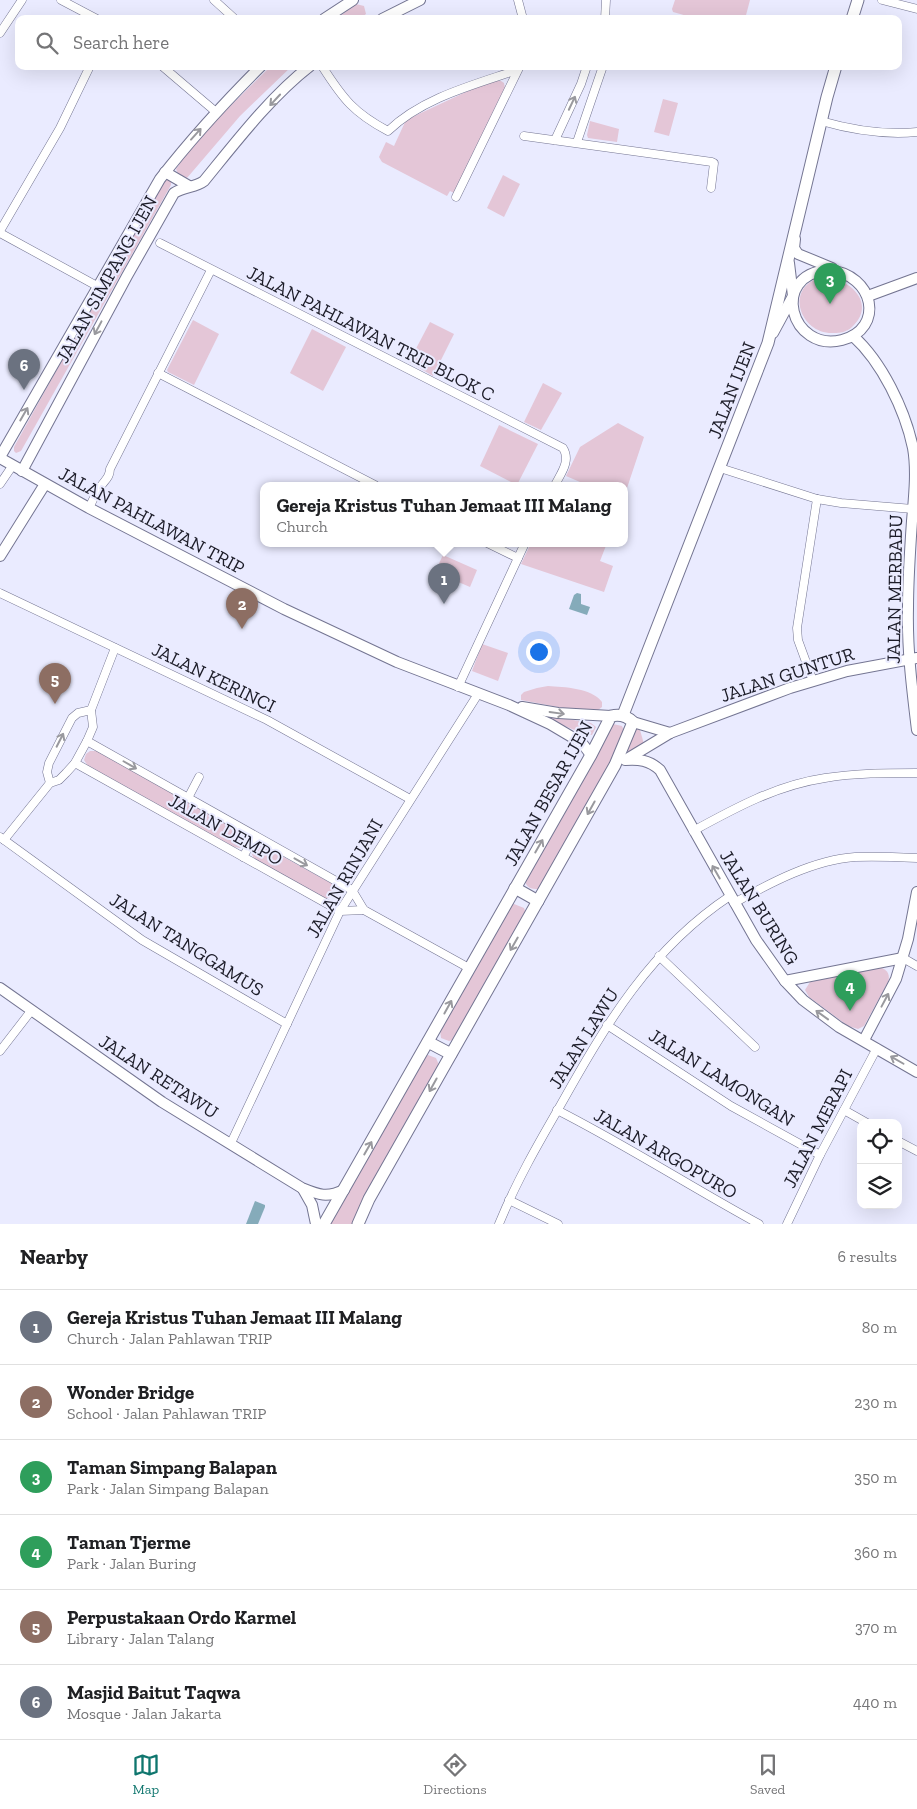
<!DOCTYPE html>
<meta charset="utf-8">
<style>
body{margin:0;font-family:"Zilla Slab",serif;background:#f6f6f6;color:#202124}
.controls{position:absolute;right:15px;bottom:15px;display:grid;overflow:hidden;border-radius:10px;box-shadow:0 5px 20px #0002}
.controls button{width:45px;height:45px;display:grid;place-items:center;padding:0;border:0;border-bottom:1px solid #e0e0e0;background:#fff;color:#202124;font:25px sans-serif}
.you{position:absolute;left:538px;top:651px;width:18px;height:18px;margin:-12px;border:4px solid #fff;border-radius:50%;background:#1a73e8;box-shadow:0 0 0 8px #1a73e833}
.badge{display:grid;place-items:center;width:32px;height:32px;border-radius:50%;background:#0f766e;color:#fff;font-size:16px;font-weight:700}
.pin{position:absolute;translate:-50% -41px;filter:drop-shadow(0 1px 2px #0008)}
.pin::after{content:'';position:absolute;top:26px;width:18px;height:15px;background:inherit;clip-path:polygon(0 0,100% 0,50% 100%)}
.popup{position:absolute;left:260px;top:482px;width:368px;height:65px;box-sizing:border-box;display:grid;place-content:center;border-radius:10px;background:#fff;filter:drop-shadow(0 1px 4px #0005);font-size:16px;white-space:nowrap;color:#757577}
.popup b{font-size:19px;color:#202124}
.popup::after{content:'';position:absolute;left:50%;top:100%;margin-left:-10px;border:10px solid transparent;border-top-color:#fff}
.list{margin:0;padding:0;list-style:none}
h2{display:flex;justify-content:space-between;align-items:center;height:65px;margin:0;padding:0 20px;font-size:21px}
h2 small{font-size:16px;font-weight:400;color:#757577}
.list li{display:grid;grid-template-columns:32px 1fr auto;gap:15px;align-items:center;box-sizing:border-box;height:75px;padding:0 20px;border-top:1px solid #e0e0e0}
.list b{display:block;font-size:19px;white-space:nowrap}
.list p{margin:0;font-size:16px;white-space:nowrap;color:#757577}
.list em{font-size:16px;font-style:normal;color:#757577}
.icon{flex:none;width:28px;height:28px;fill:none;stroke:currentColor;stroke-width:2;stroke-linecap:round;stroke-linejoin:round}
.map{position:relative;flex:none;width:917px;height:1224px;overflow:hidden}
.search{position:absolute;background:#fff;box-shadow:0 5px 20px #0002;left:15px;right:15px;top:15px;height:55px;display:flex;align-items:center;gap:12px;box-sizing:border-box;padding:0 18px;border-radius:10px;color:#757577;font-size:19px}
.sheet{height:515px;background:#fff}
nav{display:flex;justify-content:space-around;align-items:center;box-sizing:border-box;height:70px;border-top:1px solid #e0e0e0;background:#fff;font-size:14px;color:#757577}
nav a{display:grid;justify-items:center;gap:2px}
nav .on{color:#0f766e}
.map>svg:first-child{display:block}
</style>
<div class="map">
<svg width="917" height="1224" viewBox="0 0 917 1224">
<rect width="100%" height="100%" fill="#eaebff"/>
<g fill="#e4c6d7">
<polygon points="675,0 750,0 745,19 698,19 673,12 672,9"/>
<polygon points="356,4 364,6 366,14 359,19 336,19"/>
<polygon points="271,66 292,66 240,116 187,178 178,174 176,169 187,153 208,128"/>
<polygon points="495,81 501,81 504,83 505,88 454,193 450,191 447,196 382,162 379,157 386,142 394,146 406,120 470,90"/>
<polygon points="663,99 678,103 669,136 654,132"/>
<polygon points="590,121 619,129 617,142 588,138 587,135"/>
<polygon points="503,175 520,184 504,217 487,208"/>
<polygon points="168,179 171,182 171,185 21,451 16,453 14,451 14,447 142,216 164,181"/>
<path d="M819,278c30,-3 59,26 33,49 -5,5 -12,6 -18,6 -33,2 -50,-44 -15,-55z"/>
<polygon points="193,320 219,334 194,385 168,372 167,370"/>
<polygon points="430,322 454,334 433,376 409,362"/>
<polygon points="312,329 346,347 323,391 290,373"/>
<polygon points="543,383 562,393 541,430 524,422"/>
<polygon points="618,423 644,437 624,497 624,485 587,485 566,476 580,447"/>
<polygon points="499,425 538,444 517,485 480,466"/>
<polygon points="531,543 607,543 600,561 613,566 604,592 521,564"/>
<polygon points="443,555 477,570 470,587 435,572"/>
<polygon points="482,644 508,653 498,681 472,671"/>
<path d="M548,686c16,1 44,2 54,16v5l-4,3h-24l-53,-10v-5l3,-3 13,-4z"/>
<polygon points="532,713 591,723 596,727 592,735 587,735"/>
<path d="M613,724l9,2 2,5 -14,34 -72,124c-7,0 -12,-1 -13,-9z"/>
<polygon points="636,728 640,730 644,744 628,752 628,748"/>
<path d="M90,751h8l145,83c2,6 2,9 -3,14l-6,-1 -146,-81 -4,-6 2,-6z"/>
<polygon points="260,844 331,883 335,888 334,894 329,898 324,898 254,859 251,852 257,845"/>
<polygon points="514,904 524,908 526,914 453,1040 449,1041 441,1038 440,1030 510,905"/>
<path d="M878,967c8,1 13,7 10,15l-24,44 -6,3 -10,-3 -39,-29 -4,-7 5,-8z"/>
<polygon points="428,1055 436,1058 439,1065 353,1224 328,1224 424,1057"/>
</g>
<g fill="#85abba">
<polygon points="577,593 581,594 581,604 590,607 587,615 569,609 574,595"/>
<polygon points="255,1201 265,1205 265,1207 258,1224 246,1224"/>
</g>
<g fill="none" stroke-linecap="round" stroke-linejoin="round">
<g stroke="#747592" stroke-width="9">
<g id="street">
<polyline points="61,0 97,19"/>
<polyline points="214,0 235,19"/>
<polyline points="518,0 523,19"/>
<polyline points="882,0 917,9"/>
<polyline points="605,19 606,0"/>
<polyline points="0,33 22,0"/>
<polyline points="162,66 216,112"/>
<path d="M322,66c21,33 32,47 66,65 34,-33 85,-46 129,-61"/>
<path d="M821,121c31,9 64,14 96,11"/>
<polyline points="524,136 712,162 714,163 711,188"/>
<polyline points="555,140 581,84 587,66"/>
<polyline points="577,142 603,66"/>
<polyline points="456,197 519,68"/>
<polyline points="0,231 60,128 90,66"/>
<polyline points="0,233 97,286"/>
<path d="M160,243l403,205c8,13 -2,25 -8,37"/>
<polyline points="158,373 375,485"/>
<polyline points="720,468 817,499 841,503 913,509"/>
<polyline points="0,484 13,465"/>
<path d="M89,508c4,-8 7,-16 12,-22 4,-6 9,-9 9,-17l101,-199"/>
<polyline points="487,543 518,558"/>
<polyline points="0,593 267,720 410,799"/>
<polyline points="813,681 798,640 797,628 817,499"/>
<polyline points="458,687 525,543"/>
<polyline points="87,741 352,890 364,910 469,968"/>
<polyline points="75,763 340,911 364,910"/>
<polyline points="50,783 47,772 49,763 72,718 78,713 91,710"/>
<polyline points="188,798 199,777"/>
<path d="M693,831c42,-23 84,-46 132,-53 30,-5 61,-5 92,-5"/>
<polyline points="0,837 142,940 287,1024"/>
<polyline points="4,840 50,783 59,780 66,773 75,763 87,741 93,727 91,710 115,648"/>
<polyline points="243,857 255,836"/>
<path d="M734,903c36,-20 79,-43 121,-46 21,-1 42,0 62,1"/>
<polyline points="659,956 755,1047"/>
<polyline points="903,958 917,966"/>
<polyline points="607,1025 731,1106 820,1155"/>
<polyline points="0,1051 31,1011"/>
<path d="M557,1110c69,35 134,77 202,114"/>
<polyline points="844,1110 867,1123"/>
<polyline points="898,1141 917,1151"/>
<polyline points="231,1143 340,911 478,694"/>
<polyline points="509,1200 558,1224"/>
<path d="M499,1224c17,-42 39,-80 61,-118 46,-82 90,-157 170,-210"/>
<polyline points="787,1224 820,1155 877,1048"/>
</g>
</g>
<g stroke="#747592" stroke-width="12">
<g id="secondary">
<polyline points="324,19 353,0"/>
<polyline points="382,19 420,0"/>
<polyline points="165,172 189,186"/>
<polyline points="795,239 794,248 798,254 832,268"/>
<path d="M828,270c47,4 57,59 14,70 -51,13 -73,-65 -14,-70z"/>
<polyline points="868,296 917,278"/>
<polyline points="773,333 793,296 789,263"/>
<path d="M853,336c29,26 52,74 60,112 4,23 1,49 -1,73 -2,29 -4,58 -4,87 -1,41 4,81 9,122"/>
<path d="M0,457l160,-278c31,-40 65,-77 101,-113"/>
<polyline points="0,458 89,508 284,609 397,662 509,705 550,724 582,743 591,755"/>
<path d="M22,471l105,-195 47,-83c10,-7 21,-5 30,-12 31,-38 67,-85 106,-115"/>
<polyline points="0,556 45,484"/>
<polyline points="522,707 558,713 611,716"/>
<polyline points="633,722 670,733"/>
<polyline points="627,759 670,733 790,688 847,671 917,658"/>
<path d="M625,760c14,-1 24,0 35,10l96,170 29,41 18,19 36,27 78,45"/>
<polyline points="785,981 903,958"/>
<path d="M0,988l162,114 140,86c17,7 25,10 42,2"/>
<polyline points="864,1040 896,979 908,939 917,892"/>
<polyline points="303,1189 312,1205 316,1224"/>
</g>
</g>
<g stroke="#747592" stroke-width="13">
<g id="primary">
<polyline points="852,19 858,0"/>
<polyline points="623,715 768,343 827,97 836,66"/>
<polyline points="515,888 538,901"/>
<polyline points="428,1042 451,1054"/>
<path d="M324,1224l267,-469 20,-39c8,-2 15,-1 22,6l-18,43 -246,434 -11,25"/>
</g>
</g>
<use href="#street" stroke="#fff" stroke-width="8"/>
<use href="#secondary" stroke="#fff" stroke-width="10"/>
<use href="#primary" stroke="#fff" stroke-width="11"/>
</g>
<defs><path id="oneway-shaft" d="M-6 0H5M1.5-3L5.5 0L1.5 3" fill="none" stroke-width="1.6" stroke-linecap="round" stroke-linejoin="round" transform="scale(1.25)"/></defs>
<g stroke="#99999e">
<use href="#oneway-shaft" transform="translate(275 100) rotate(133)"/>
<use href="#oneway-shaft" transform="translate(572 103) rotate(-65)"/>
<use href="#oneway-shaft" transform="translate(196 134) rotate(-48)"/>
<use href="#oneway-shaft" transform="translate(98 328) rotate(118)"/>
<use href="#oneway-shaft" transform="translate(24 414) rotate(-60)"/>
<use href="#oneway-shaft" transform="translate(557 713) rotate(8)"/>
<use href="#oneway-shaft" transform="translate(60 740) rotate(-63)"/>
<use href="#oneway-shaft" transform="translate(130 765) rotate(30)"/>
<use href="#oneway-shaft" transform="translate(591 808) rotate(119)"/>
<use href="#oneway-shaft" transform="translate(539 846) rotate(-60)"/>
<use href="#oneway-shaft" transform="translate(301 862) rotate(29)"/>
<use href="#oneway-shaft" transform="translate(716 872) rotate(-120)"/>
<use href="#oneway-shaft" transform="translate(514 944) rotate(120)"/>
<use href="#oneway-shaft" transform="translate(885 1000) rotate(-62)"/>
<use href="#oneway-shaft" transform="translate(448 1007) rotate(-61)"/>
<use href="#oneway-shaft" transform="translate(822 1015) rotate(-144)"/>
<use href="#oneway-shaft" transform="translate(897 1060) rotate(-150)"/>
<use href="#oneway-shaft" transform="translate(433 1085) rotate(119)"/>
<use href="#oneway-shaft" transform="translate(368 1148) rotate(-60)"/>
</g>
<g text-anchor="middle" stroke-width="4" stroke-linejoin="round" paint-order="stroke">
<g font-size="19" fill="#1c1c28" stroke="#eaebff">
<text transform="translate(106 279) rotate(-61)" y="7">JALAN SIMPANG IJEN</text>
<text transform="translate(371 333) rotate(27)" y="7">JALAN PAHLAWAN TRIP BLOK C</text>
<text transform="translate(731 390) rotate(-69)" y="7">JALAN IJEN</text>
<text transform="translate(152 520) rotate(28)" y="7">JALAN PAHLAWAN TRIP</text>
<text transform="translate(894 589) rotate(-89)" y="7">JALAN MERBABU</text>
<text transform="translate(787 674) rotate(-18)" y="7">JALAN GUNTUR</text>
<text transform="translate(214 677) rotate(26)" y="7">JALAN KERINCI</text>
<text transform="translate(548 793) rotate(-61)" y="7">JALAN BESAR IJEN</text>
<text transform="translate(226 829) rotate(29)" y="7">JALAN DEMPO</text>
<text transform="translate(344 878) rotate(-60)" y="7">JALAN RINJANI</text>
<text transform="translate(760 907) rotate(58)" y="7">JALAN BURING</text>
<text transform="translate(187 944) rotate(32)" y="7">JALAN TANGGAMUS</text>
<text transform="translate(583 1038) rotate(-58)" y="7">JALAN LAWU</text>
<text transform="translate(159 1076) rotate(33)" y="7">JALAN RETAWU</text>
<text transform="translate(722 1077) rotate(32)" y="7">JALAN LAMONGAN</text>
<text transform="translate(817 1128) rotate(-63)" y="7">JALAN MERAPI</text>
<text transform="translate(666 1153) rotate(30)" y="7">JALAN ARGOPURO</text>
</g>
</g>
</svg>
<div class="controls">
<button><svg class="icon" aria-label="locate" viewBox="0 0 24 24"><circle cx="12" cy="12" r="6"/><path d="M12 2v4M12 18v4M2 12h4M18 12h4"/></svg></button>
<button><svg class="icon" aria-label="layers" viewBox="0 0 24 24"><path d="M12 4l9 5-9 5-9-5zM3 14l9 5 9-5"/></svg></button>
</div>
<div class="you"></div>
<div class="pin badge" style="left:444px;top:604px;background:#6b7280">1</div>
<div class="popup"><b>Gereja Kristus Tuhan Jemaat III Malang</b>Church</div>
<div class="pin badge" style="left:242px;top:629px;background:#8d6e63">2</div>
<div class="pin badge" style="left:830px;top:304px;background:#2e9e5b">3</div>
<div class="pin badge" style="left:850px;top:1011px;background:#2e9e5b">4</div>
<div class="pin badge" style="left:55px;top:704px;background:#8d6e63">5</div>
<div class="pin badge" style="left:24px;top:390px;background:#6b7280">6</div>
<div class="search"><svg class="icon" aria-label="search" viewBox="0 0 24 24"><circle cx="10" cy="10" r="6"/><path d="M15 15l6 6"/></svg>Search here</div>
</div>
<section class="sheet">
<h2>Nearby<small>6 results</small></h2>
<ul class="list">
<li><span class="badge" style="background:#6b7280">1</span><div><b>Gereja Kristus Tuhan Jemaat III Malang</b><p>Church · Jalan Pahlawan TRIP</p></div><em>80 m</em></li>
<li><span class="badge" style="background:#8d6e63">2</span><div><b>Wonder Bridge</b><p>School · Jalan Pahlawan TRIP</p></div><em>230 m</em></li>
<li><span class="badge" style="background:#2e9e5b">3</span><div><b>Taman Simpang Balapan</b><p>Park · Jalan Simpang Balapan</p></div><em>350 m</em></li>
<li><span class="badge" style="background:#2e9e5b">4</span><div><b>Taman Tjerme</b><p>Park · Jalan Buring</p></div><em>360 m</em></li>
<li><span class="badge" style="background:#8d6e63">5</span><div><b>Perpustakaan Ordo Karmel</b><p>Library · Jalan Talang</p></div><em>370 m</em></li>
<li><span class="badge" style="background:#6b7280">6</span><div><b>Masjid Baitut Taqwa</b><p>Mosque · Jalan Jakarta</p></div><em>440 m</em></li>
</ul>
</section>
<nav>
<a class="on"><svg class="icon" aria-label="map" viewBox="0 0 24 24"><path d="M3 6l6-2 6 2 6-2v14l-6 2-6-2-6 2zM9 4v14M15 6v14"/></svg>Map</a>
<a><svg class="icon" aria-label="directions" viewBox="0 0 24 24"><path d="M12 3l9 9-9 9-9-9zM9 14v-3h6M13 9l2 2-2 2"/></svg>Directions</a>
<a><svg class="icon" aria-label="saved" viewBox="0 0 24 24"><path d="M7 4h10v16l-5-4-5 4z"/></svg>Saved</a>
</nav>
